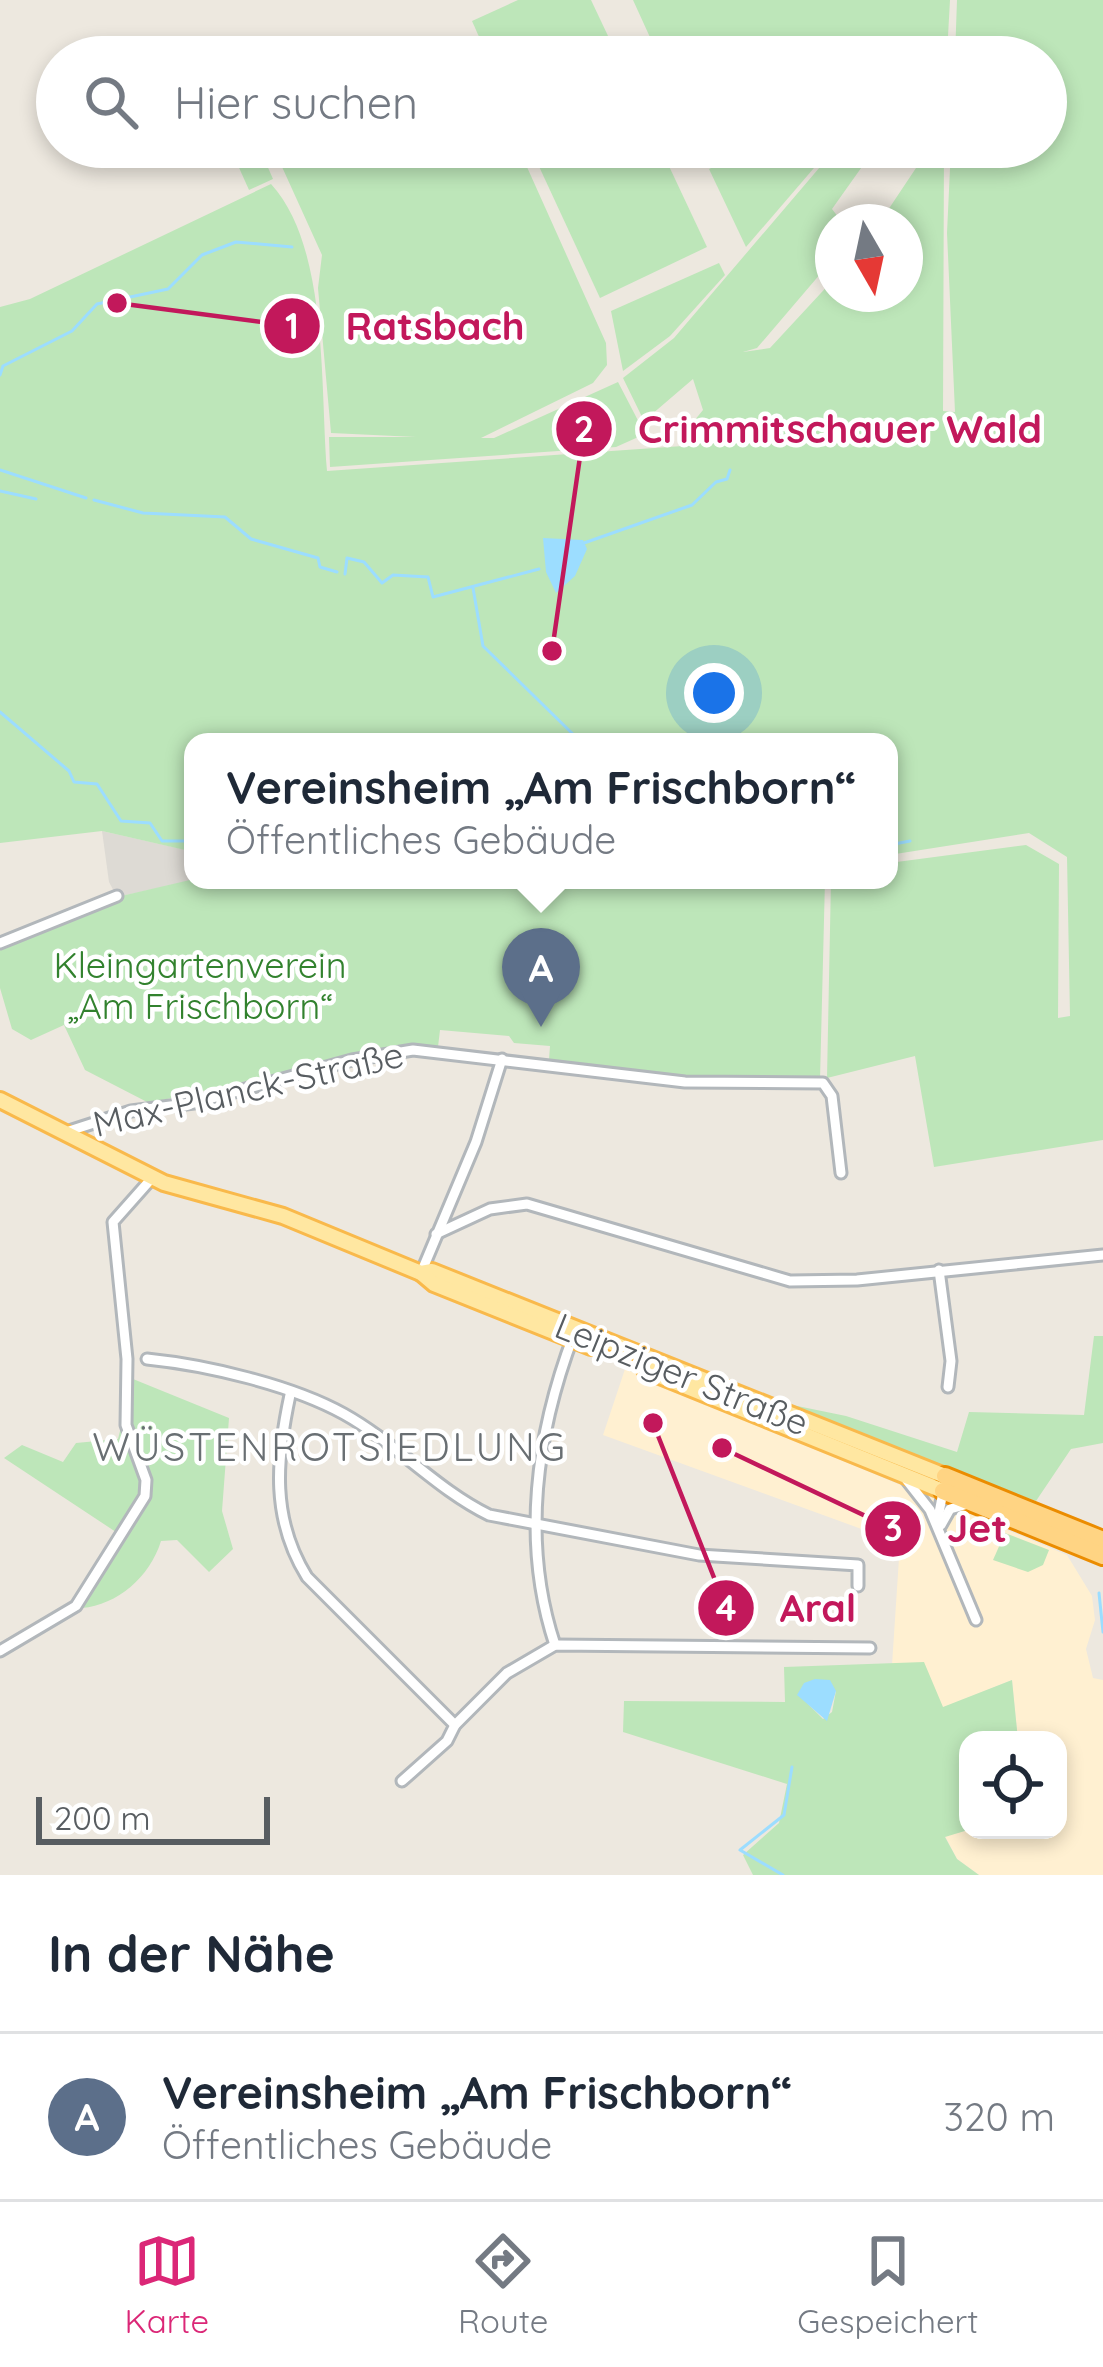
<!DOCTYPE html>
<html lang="de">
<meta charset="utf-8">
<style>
body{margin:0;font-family:Quicksand,sans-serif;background:#f2f2f3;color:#1f2937}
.controls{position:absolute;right:36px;bottom:36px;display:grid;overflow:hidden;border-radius:24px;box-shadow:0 6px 18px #0003}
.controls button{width:108px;height:108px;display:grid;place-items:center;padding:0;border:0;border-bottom:3px solid #e0e1e3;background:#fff;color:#1f2937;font:60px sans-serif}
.compass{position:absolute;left:815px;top:204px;width:108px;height:108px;border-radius:50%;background:#fff;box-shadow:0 6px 18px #0003;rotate:171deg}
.scale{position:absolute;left:36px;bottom:30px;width:234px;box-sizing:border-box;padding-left:12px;border:6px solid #585d61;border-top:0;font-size:33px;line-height:42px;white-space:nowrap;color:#585d61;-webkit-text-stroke:9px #fff;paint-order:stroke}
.you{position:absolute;left:714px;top:693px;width:42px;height:42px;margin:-30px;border:9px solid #fff;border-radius:50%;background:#1a73e8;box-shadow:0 0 0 18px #1a73e833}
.badge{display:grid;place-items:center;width:78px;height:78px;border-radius:50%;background:#db2777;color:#fff;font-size:39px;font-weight:700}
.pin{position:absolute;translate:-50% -99px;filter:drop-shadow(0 3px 6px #0008)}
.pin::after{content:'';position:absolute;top:63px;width:42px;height:36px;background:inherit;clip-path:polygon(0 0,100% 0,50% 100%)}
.popup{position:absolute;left:184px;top:733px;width:714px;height:156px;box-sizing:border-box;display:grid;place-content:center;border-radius:24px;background:#fff;filter:drop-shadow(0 3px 9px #0005);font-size:39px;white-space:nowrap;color:#747a83}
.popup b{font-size:45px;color:#1f2937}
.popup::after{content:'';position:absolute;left:50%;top:100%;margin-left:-24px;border:24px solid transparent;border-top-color:#fff}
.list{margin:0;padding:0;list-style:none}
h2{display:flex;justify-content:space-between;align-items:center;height:156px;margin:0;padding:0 48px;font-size:51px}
h2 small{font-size:39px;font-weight:400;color:#747a83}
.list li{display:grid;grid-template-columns:78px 1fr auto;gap:36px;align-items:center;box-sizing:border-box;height:168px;padding:0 48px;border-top:3px solid #e0e1e3}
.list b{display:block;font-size:45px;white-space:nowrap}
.list p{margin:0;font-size:39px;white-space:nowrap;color:#747a83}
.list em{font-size:39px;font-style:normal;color:#747a83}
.icon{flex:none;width:66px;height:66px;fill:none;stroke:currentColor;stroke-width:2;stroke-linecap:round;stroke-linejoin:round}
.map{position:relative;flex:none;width:1103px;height:1875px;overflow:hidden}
.search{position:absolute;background:#fff;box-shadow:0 6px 18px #0003;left:36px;right:36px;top:36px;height:132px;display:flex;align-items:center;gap:30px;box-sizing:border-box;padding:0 42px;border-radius:66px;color:#747a83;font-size:45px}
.sheet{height:324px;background:#fff}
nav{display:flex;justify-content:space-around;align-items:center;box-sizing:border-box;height:168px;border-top:3px solid #e0e1e3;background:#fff;font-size:33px;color:#747a83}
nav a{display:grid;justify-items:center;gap:6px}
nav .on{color:#db2777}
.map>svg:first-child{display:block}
</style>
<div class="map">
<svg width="1103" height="1875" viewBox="0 0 1103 1875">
<rect width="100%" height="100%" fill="#ede8df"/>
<polygon fill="#fff0d1" points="625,1369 1067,1555 1092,1596 1095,1620 1086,1649 1093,1678 1103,1680 1103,1875 979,1875 957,1859 945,1836 968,1830 1058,1830 1058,1740 1018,1740 1012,1680 942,1708 924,1663 892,1665 900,1543 603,1435"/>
<polygon fill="#dddad4" points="102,831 186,850 191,881 117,897 109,882"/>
<g fill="#bde6b9" fill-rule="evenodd">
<polygon points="518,0 591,0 618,57 488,57 472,21"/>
<polygon points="633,0 950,0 948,36 922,36 918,57 659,57"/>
<path d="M957,0h146v1140l-169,27 -19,-111 -88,22 4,-198h58v-17l137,-18 33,19 -1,154 12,-2 -3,-159 -38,-24 -140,22v-113h-696v138h632l-5,200c-92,1 -180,-5 -271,-20l1,-14 -36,-3 -5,-7 -69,-6 -2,17 -49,2 -240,54 -64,-33 -21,-45 -33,15 -19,-11 -12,-41v-44l117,-47 73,-17 -5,-30 -83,-19 -102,12v-536l30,-8 241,-115c58,63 49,204 56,287l370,-26 -3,-24 9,-11 -10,-31 -49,42 -21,-43 51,-40 163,-191h39l-44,62 10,13h-9v37l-76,89 -14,4 27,-4 63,-68v14h72v-72h-25l50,-75h14l-1,264 12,1 -8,-179 4,-86h95v-90h-91z"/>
<polygon points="243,147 259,147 273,179 249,190 232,152"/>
<polygon points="273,147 518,147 606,343 607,365 593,383 481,438 494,438 618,382 645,434 616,447 330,467 329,437 416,437 331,433 318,288 322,255"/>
<polygon points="530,147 660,147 707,247 600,298"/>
<polygon points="756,147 832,147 746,247 709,169"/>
<polygon points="719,263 725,275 670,336 623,371 611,311"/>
<polygon points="1094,1336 1103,1336 1103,1443 1071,1449 1036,1501 748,1396 846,1416 957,1452 969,1412 1084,1415"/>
<path d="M133,1379l96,39 -7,93 11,38 -24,23 -32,-32 -16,1c-11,36 -44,64 -79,67l40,-72 -118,-78 18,-13 41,17 13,-19 42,-4z"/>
<polygon points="1005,1533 1049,1550 1043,1565 1028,1572 993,1560"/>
<path d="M924,1662l19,45 69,-27 6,60h-50v90l-23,7 12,22 22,16h-226l-10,-20 36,-32 8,-39 -164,-52 1,-31 161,1 -1,-35zM836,1691l-4,21 -9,7 -21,-21z"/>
</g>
<g fill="#9cddff">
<polygon points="543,538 583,540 587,549 575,576 556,593 546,572"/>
<polygon points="815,1679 830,1680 836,1691 827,1721 797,1695 804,1683"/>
</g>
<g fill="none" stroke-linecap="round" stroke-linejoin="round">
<g stroke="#9cddff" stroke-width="3">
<polyline points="0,375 3,366 72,331 97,304 168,289 202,255 236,242 292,247"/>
<polyline points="0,470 86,498"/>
<polyline points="0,491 36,499"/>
<polyline points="94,500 143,513 225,517 251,539 318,558 320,567 337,572"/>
<polyline points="584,543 692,505 716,482 727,479 730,470"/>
<polyline points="345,574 347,558 364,562 382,583 393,575 428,577 433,597 539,569"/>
<polyline points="473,588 483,646 581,742"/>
<polyline points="0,712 69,771 74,782 97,784 121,821 150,823 162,841 193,841"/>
<polyline points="889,845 910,841"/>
<polyline points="1099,1593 1103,1632"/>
<polyline points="783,1875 740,1850 784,1815 792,1767"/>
</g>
<g stroke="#b2b7bb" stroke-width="15">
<g id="street">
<polyline points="0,943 117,896"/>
<polyline points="66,1132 131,1111 194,1103 352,1060 413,1050 685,1082 823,1083 832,1096 841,1173"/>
<polyline points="436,1234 490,1209 527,1204 790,1281 857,1280 1103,1255"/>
<polyline points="939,1270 951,1361 948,1387"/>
<polyline points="421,1273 476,1142 502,1059"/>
<path d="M147,1359c59,6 145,26 197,55 52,29 92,75 145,101l210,40 159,10v21"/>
<path d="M290,1395c-14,65 -19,124 17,182l148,148"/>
<polyline points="905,1478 930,1510 976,1620"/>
<polyline points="937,1523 944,1487"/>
<polyline points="941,1525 950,1509 968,1504"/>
<path d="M555,1645c-34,-102 -19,-211 19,-311"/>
<polyline points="0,1651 76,1606 145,1496 146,1480 126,1425 127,1359 113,1222 152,1178"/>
<polyline points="402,1781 447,1741 455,1725 507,1673 555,1645 870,1648"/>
</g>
</g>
<g stroke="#f9b94b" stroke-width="20">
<g id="primary">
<polyline points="0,1100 164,1183 283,1216 421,1273 432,1271 945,1476"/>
<polyline points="421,1273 434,1284 591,1347"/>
<polyline points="645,1370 943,1491"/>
</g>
</g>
<g stroke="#eb8c00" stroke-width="22">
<g id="highway">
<polyline points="945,1476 1103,1540"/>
<polyline points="943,1491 1103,1556"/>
</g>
</g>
<use href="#street" stroke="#fff" stroke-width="9"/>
<use href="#primary" stroke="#ffe7a1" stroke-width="14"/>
<use href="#highway" stroke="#ffd483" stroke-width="16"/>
</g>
<g text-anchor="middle" stroke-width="9" stroke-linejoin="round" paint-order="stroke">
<g font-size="36" fill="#32822e" stroke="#fff">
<text x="200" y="978">Kleingartenverein<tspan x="200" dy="41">„Am Frischborn“</tspan></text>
</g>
<g font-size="36" fill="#585d61" stroke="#fff">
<text transform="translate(248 1089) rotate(-13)" y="13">Max-Planck-Straße</text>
<text transform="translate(682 1374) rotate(22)" y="13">Leipziger Straße</text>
</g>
<g font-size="39" letter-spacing="3" fill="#696f73" stroke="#fff">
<text x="330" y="1461">WÜSTENROTSIEDLUNG</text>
</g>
</g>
<path fill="none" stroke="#c2185b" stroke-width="4.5" d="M117 303L292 326M552 651L584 429M722 1448L893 1529M653 1423L726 1608"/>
<g fill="#c2185b" stroke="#fff" stroke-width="4.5">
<circle cx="117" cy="303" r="12"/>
<circle cx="552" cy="651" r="12"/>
<circle cx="722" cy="1448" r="12"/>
<circle cx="653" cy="1423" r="12"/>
<circle cx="292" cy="326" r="30"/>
<circle cx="584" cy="429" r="30"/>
<circle cx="893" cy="1529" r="30"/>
<circle cx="726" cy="1608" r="30"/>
</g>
<g font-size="36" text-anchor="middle" font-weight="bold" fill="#fff">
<text x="292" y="339">1</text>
<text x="584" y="442">2</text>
<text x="893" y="1541">3</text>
<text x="726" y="1621">4</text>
</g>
<g font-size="39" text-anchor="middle" font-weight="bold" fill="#c2185b" stroke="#fff" stroke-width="9" stroke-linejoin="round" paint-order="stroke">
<text x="435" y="340">Ratsbach</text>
<text x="840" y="443">Crimmitschauer Wald</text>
<text x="977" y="1542">Jet</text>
<text x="818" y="1622">Aral</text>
</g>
</svg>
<div class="controls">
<button><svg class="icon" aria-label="locate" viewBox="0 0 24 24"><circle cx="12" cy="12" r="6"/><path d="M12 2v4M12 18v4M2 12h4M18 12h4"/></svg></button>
</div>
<svg class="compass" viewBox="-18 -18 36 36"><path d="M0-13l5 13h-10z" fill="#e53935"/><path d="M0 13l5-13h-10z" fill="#747a83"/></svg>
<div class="scale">200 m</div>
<div class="you"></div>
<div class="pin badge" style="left:541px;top:1027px;background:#5c6f8a">A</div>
<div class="popup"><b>Vereinsheim „Am Frischborn“</b>Öffentliches Gebäude</div>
<div class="search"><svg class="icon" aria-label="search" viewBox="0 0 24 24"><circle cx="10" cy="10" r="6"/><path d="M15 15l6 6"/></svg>Hier suchen</div>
</div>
<section class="sheet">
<h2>In der Nähe<small></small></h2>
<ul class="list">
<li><span class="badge" style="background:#5c6f8a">A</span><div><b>Vereinsheim „Am Frischborn“</b><p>Öffentliches Gebäude</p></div><em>320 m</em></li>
</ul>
</section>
<nav>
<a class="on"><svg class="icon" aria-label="map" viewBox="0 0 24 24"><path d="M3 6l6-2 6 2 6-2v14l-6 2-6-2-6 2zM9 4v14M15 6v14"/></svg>Karte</a>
<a><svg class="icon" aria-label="directions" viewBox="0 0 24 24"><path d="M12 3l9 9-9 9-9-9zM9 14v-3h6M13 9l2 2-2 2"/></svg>Route</a>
<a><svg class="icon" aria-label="saved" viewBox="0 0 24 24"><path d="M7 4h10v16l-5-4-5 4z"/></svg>Gespeichert</a>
</nav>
